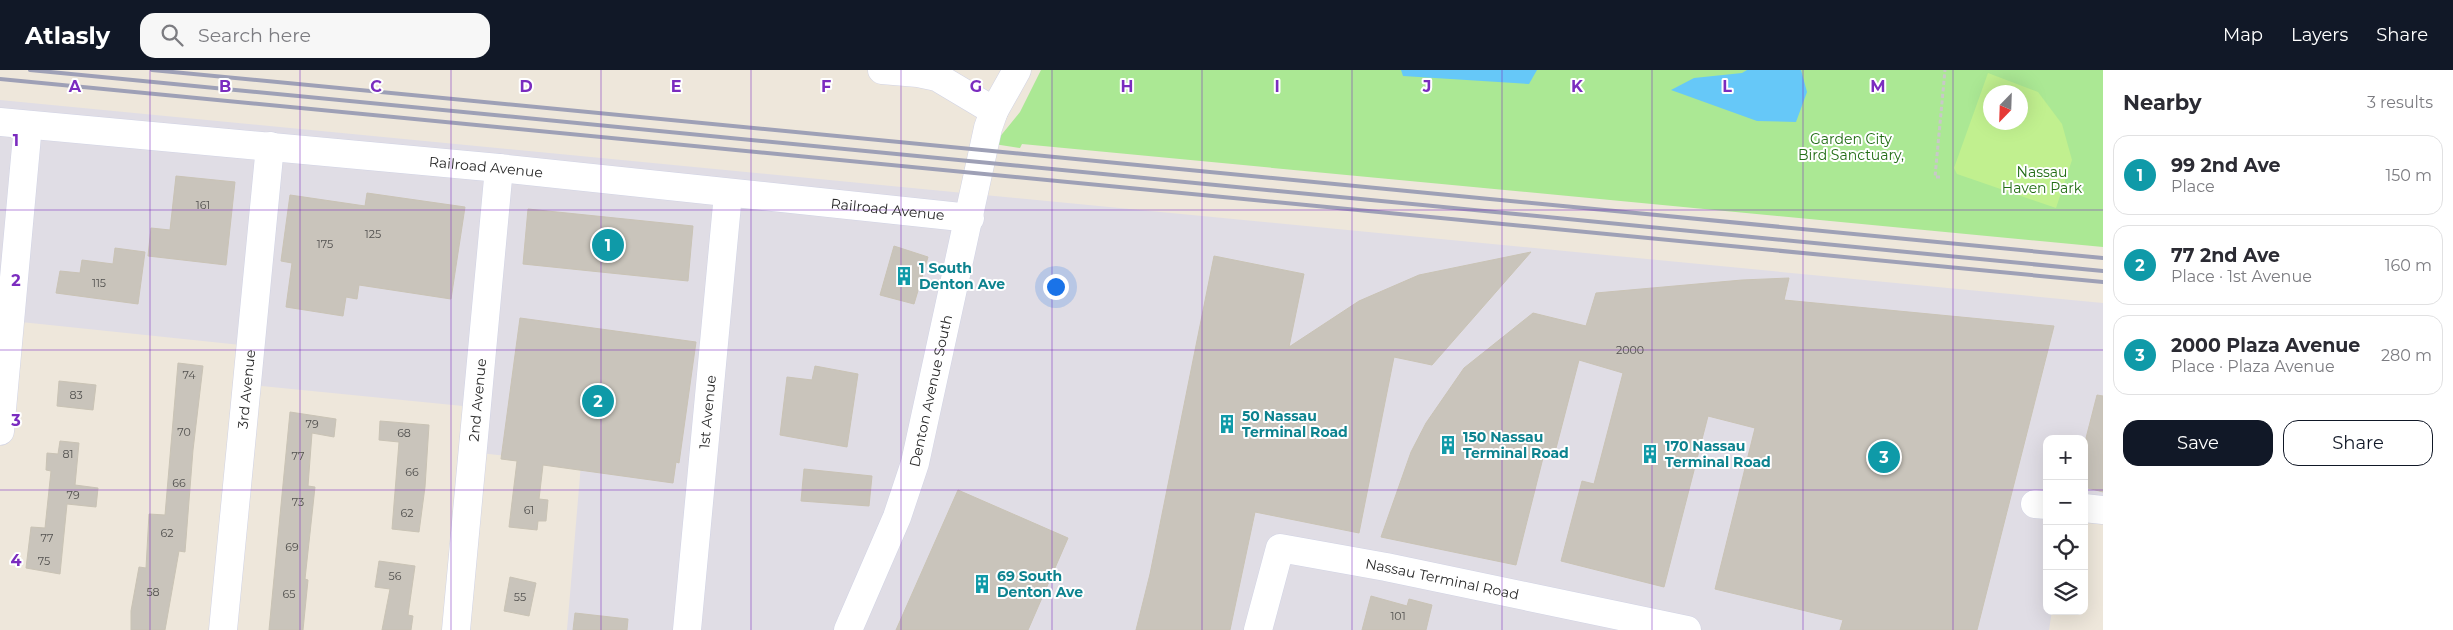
<!DOCTYPE html>
<meta charset="utf-8">
<style>
body{margin:0;font-family:Montserrat,sans-serif;background:#f7f7f7;color:#2b2b33}
.controls{position:absolute;right:15px;bottom:15px;display:grid;overflow:hidden;border-radius:10px;box-shadow:0 5px 20px #0002}
.controls button{width:45px;height:45px;display:grid;place-items:center;padding:0;border:0;border-bottom:1px solid #e1e1e2;background:#fff;color:#2b2b33;font:25px sans-serif}
.compass{position:absolute;left:1983px;top:15px;width:45px;height:45px;border-radius:50%;background:#fff;box-shadow:0 5px 20px #0002;rotate:203deg}
.you{position:absolute;left:1055px;top:216px;width:18px;height:18px;margin:-12px;border:4px solid #fff;border-radius:50%;background:#1a73e8;box-shadow:0 0 0 8px #1a73e833}
.badge{display:grid;place-items:center;width:32px;height:32px;border-radius:50%;background:#111827;color:#fff;font-size:16px;font-weight:700}
.pin{position:absolute;translate:-50% -50%;border:2px solid #fff;box-shadow:0 1px 5px #0006}
.list{margin:0;padding:0;list-style:none}
h2{display:flex;justify-content:space-between;align-items:center;height:65px;margin:0;padding:0 20px;font-size:21px}
h2 small{font-size:16px;font-weight:400;color:#7c7c81}
.list li{display:grid;grid-template-columns:32px 1fr auto;gap:15px;align-items:center;box-sizing:border-box;height:80px;margin:0 10px 10px;padding:0 10px;border:1px solid #e1e1e2;border-radius:15px}
.list b{display:block;font-size:19px;white-space:nowrap}
.list p{margin:0;font-size:16px;white-space:nowrap;color:#7c7c81}
.list em{font-size:16px;font-style:normal;color:#7c7c81}
.actions{display:flex;gap:10px;padding:15px 20px}
.actions a{flex:1;padding:11px 0;border:1px solid #111827;border-radius:15px;text-align:center;font-size:18px;color:#111827}
.actions .main{background:#111827;color:#fff}
.icon{flex:none;width:28px;height:28px;fill:none;stroke:currentColor;stroke-width:2;stroke-linecap:round;stroke-linejoin:round}
.map{position:relative;flex:none;width:2103px;height:560px;overflow:hidden}
header{display:flex;align-items:center;gap:30px;box-sizing:border-box;height:70px;padding:0 25px;background:#111827;color:#fff}
header strong{font-size:24px}
nav{display:flex;gap:28px;margin-inline-start:auto;font-size:18px}
.search{width:350px;height:45px;background:#f7f7f7;display:flex;align-items:center;gap:12px;box-sizing:border-box;padding:0 18px;border-radius:15px;color:#7c7c81;font-size:19px}
main{display:flex}
aside{flex:1;background:#fff}
.map>svg:first-child{display:block}
</style>
<header>
<strong>Atlasly</strong>
<div class="search"><svg class="icon" aria-label="search" viewBox="0 0 24 24"><circle cx="10" cy="10" r="6"/><path d="M15 15l6 6"/></svg>Search here</div>
<nav><a>Map</a><a>Layers</a><a>Share</a></nav>
</header>
<main>
<div class="map">
<svg width="2103" height="560" viewBox="0 0 2103 560">
<rect width="100%" height="100%" fill="#eee7db"/>
<polygon fill="#e0dde5" points="0,30 2103,233 2103,437 2084,435 2084,369 2047,369 2047,541 2052,541 2049,560 567,560 581,394 479,383 483,338 242,314 241,275 21,252 0,299"/>
<path fill="#abe894" fill-rule="evenodd" d="M1041,0h1062v177l-1081,-103 -2,4 -26,-4 26,-32zM1990,22h30v30h-30z"/>
<path fill="#c1f08f" fill-rule="evenodd" d="M1988,3l50,19 24,32 10,36 -16,48 -99,-34 -3,-6zM1990,22h30v30h-30z"/>
<g fill="#66c8f8">
<polygon points="1401,0 1537,0 1529,14 1403,6"/>
<polygon points="1747,0 1801,0 1807,22 1796,52 1757,51 1671,20 1694,8 1742,3"/>
</g>
<g fill="#c9c4bb" stroke="#c9c3b5">
<polygon points="176,106 235,112 226,195 148,186 151,158 170,160"/>
<polygon points="367,123 465,137 451,229 359,215 357,229 346,227 343,246 286,237 292,193 281,191 290,125 365,136"/>
<polygon points="528,139 693,156 688,211 523,194"/>
<polygon points="894,176 928,187 914,234 880,225"/>
<polygon points="115,178 145,182 138,234 56,223 60,201 80,203 82,190 113,194"/>
<polygon points="1531,182 1432,295 1394,287 1359,463 1255,442 1230,560 1136,560 1150,504 1214,186 1304,204 1289,277 1359,231 1419,205"/>
<polygon points="1789,208 1784,230 2054,256 1977,560 1840,560 1843,550 1715,519 1755,358 1708,346 1664,517 1561,491 1582,411 1594,414 1623,303 1579,290 1554,386 1544,384 1516,495 1381,467 1411,382 1426,353 1464,298 1533,243 1586,256 1596,223 1742,210"/>
<polygon points="520,248 696,272 679,393 676,392 673,413 543,395 539,429 548,430 546,451 538,451 537,460 509,457 517,391 501,389"/>
<polygon points="178,293 203,296 193,380 185,482 179,481 165,560 131,560 131,541 139,497 146,498 149,444 165,445"/>
<polygon points="815,296 858,304 847,377 780,365 787,307 812,310"/>
<polygon points="59,311 96,315 93,340 57,336"/>
<polygon points="2097,325 2103,326 2103,422 2084,417 2084,376"/>
<polygon points="290,342 336,349 334,367 312,363 308,416 315,417 305,509 308,510 303,560 269,560"/>
<polygon points="380,351 429,355 425,417 419,462 392,459 399,372 379,370"/>
<polygon points="60,371 79,373 75,415 98,418 96,437 67,434 60,504 26,498 31,457 45,458 51,401 46,400 47,383 58,384"/>
<polygon points="804,399 872,406 869,436 801,431"/>
<polygon points="958,420 1068,468 1028,560 896,560"/>
<polygon points="379,491 415,496 408,545 413,546 411,560 382,560 390,519 375,517"/>
<polygon points="510,507 536,513 529,546 504,541"/>
<polygon points="1371,526 1407,536 1409,529 1432,535 1426,560 1362,560"/>
<polygon points="575,543 628,549 627,560 573,560"/>
</g>
<g fill="none" stroke-linecap="round" stroke-linejoin="round">
<g stroke="#d1d3e4" stroke-width="29">
<g id="minor">
<polyline points="882,0 918,3 937,7 994,41"/>
<path id="s1" d="M0,52l499,46 471,50"/>
<polyline points="0,361 28,55"/>
<polyline points="2035,434 2047,435"/>
<polyline points="2084,438 2103,440"/>
<path id="s2" d="M223,560l47,-484"/>
<path id="s3" d="M456,560l43,-462"/>
<path id="s4" d="M687,560l41,-436"/>
<path id="s5" d="M848,560l49,-113 18,-54 73,-335 6,-17 23,-41"/>
<path id="s6" d="M1258,560l22,-82 106,19 301,63"/>
</g>
</g>
<polyline stroke="#c8c8c8" stroke-width="3" stroke-dasharray="4 2.5" stroke-linecap="butt" points="1940,107 1935,107 1945,0"/>
<use href="#minor" stroke="#fff" stroke-width="28"/>
<g stroke="#9ea0b6" stroke-width="4">
<polyline points="30,0 2103,201"/>
<polyline points="152,0 2103,188"/>
<polyline points="0,9 2103,212"/>
</g>
</g>
<path fill="none" stroke="#7b2cbf" stroke-width="1" stroke-opacity="0.55" d="M150,0v560M300,0v560M451,0v560M601,0v560M751,0v560M901,0v560M1052,0v560M1202,0v560M1352,0v560M1502,0v560M1652,0v560M1803,0v560M1953,0v560M0,140h2103M0,280h2103M0,420h2047M2084,420h19"/>
<defs>
<g id="building-bare" transform="scale(1.5)"><path d="M-4-6H4V6H1V3H-1V6H-4ZM-2.5-4.3h1.7v1.8h-1.7ZM.8-4.3h1.7v1.8H.8ZM-2.5-1h1.7V.8h-1.7ZM.8-1h1.7V.8H.8Z" fill="#0f9aa8" stroke="#fff" stroke-width="2.5" paint-order="stroke"/></g>
</defs>
<g fill-rule="evenodd">
<use href="#building-bare" x="904" y="206"/>
<use href="#building-bare" x="1227" y="354"/>
<use href="#building-bare" x="1448" y="375"/>
<use href="#building-bare" x="1650" y="384"/>
<use href="#building-bare" x="982" y="514"/>
</g>
<g text-anchor="middle" stroke-width="4" stroke-linejoin="round" paint-order="stroke">
<g font-size="11" fill="#52514f">
<text x="203" y="139">161</text>
<text x="373" y="168">125</text>
<text x="325" y="178">175</text>
<text x="99" y="217">115</text>
<text x="1630" y="284">2000</text>
<text x="189" y="309">74</text>
<text x="76" y="329">83</text>
<text x="312" y="358">79</text>
<text x="184" y="366">70</text>
<text x="404" y="367">68</text>
<text x="68" y="388">81</text>
<text x="298" y="390">77</text>
<text x="412" y="406">66</text>
<text x="179" y="417">66</text>
<text x="73" y="429">79</text>
<text x="298" y="436">73</text>
<text x="529" y="444">61</text>
<text x="407" y="447">62</text>
<text x="167" y="467">62</text>
<text x="47" y="472">77</text>
<text x="292" y="481">69</text>
<text x="44" y="495">75</text>
<text x="395" y="510">56</text>
<text x="153" y="526">58</text>
<text x="289" y="528">65</text>
<text x="520" y="531">55</text>
<text x="1398" y="550">101</text>
</g>
<g font-size="14" fill="#226d15" stroke="#fff">
<text x="1851" y="74">Garden City<tspan x="1851" dy="16">Bird Sanctuary,</tspan></text>
<text x="2042" y="107">Nassau<tspan x="2042" dy="16">Haven Park</tspan></text>
</g>
<g font-size="14" fill="#2b2b2b" stroke="#fff">
<text dy="5" stroke="none"><textPath href="#s1" startOffset="488">Railroad Avenue</textPath></text>
<text dy="5" stroke="none"><textPath href="#s1" startOffset="892">Railroad Avenue</textPath></text>
<text dy="5" stroke="none"><textPath href="#s2" startOffset="242">3rd Avenue</textPath></text>
<text dy="5" stroke="none"><textPath href="#s5" startOffset="254">Denton Avenue South</textPath></text>
<text dy="5" stroke="none"><textPath href="#s3" startOffset="231">2nd Avenue</textPath></text>
<text dy="5" stroke="none"><textPath href="#s4" startOffset="219">1st Avenue</textPath></text>
<text dy="5" stroke="none"><textPath href="#s6" startOffset="250">Nassau Terminal Road</textPath></text>
</g>
<g font-size="14" font-weight="bold" fill="#0d838f" stroke="#fff" text-anchor="start">
<text x="919" y="203">1 South<tspan x="919" dy="16">Denton Ave</tspan></text>
<text x="1242" y="351">50 Nassau<tspan x="1242" dy="16">Terminal Road</tspan></text>
<text x="1463" y="372">150 Nassau<tspan x="1463" dy="16">Terminal Road</tspan></text>
<text x="1665" y="381">170 Nassau<tspan x="1665" dy="16">Terminal Road</tspan></text>
<text x="997" y="511">69 South<tspan x="997" dy="16">Denton Ave</tspan></text>
</g>
</g>
<g font-size="16" text-anchor="middle" font-weight="bold" fill="#7b2cbf" stroke="#fff" stroke-width="4" stroke-linejoin="round" paint-order="stroke">
<text x="75" y="22">A</text>
<text x="225" y="22">B</text>
<text x="376" y="22">C</text>
<text x="526" y="22">D</text>
<text x="676" y="22">E</text>
<text x="826" y="22">F</text>
<text x="976" y="22">G</text>
<text x="1127" y="22">H</text>
<text x="1277" y="22">I</text>
<text x="1427" y="22">J</text>
<text x="1577" y="22">K</text>
<text x="1727" y="22">L</text>
<text x="1878" y="22">M</text>
<text x="16" y="76">1</text>
<text x="16" y="216">2</text>
<text x="16" y="356">3</text>
<text x="16" y="496">4</text>
</g>
</svg>
<div class="controls">
<button>+</button>
<button>−</button>
<button><svg class="icon" aria-label="locate" viewBox="0 0 24 24"><circle cx="12" cy="12" r="6"/><path d="M12 2v4M12 18v4M2 12h4M18 12h4"/></svg></button>
<button><svg class="icon" aria-label="layers" viewBox="0 0 24 24"><path d="M12 4l9 5-9 5-9-5zM3 14l9 5 9-5"/></svg></button>
</div>
<svg class="compass" viewBox="-18 -18 36 36"><path d="M0-13l5 13h-10z" fill="#e53935"/><path d="M0 13l5-13h-10z" fill="#7c7c81"/></svg>
<div class="you"></div>
<div class="pin badge" style="left:608px;top:175px;background:#0f9aa8">1</div>
<div class="pin badge" style="left:598px;top:331px;background:#0f9aa8">2</div>
<div class="pin badge" style="left:1884px;top:387px;background:#0f9aa8">3</div>
</div>
<aside>
<h2>Nearby<small>3 results</small></h2>
<ul class="list">
<li><span class="badge" style="background:#0f9aa8">1</span><div><b>99 2nd Ave</b><p>Place</p></div><em>150 m</em></li>
<li><span class="badge" style="background:#0f9aa8">2</span><div><b>77 2nd Ave</b><p>Place · 1st Avenue</p></div><em>160 m</em></li>
<li><span class="badge" style="background:#0f9aa8">3</span><div><b>2000 Plaza Avenue</b><p>Place · Plaza Avenue</p></div><em>280 m</em></li>
</ul>
<div class="actions"><a class="main">Save</a><a>Share</a></div>
</aside>
</main>
